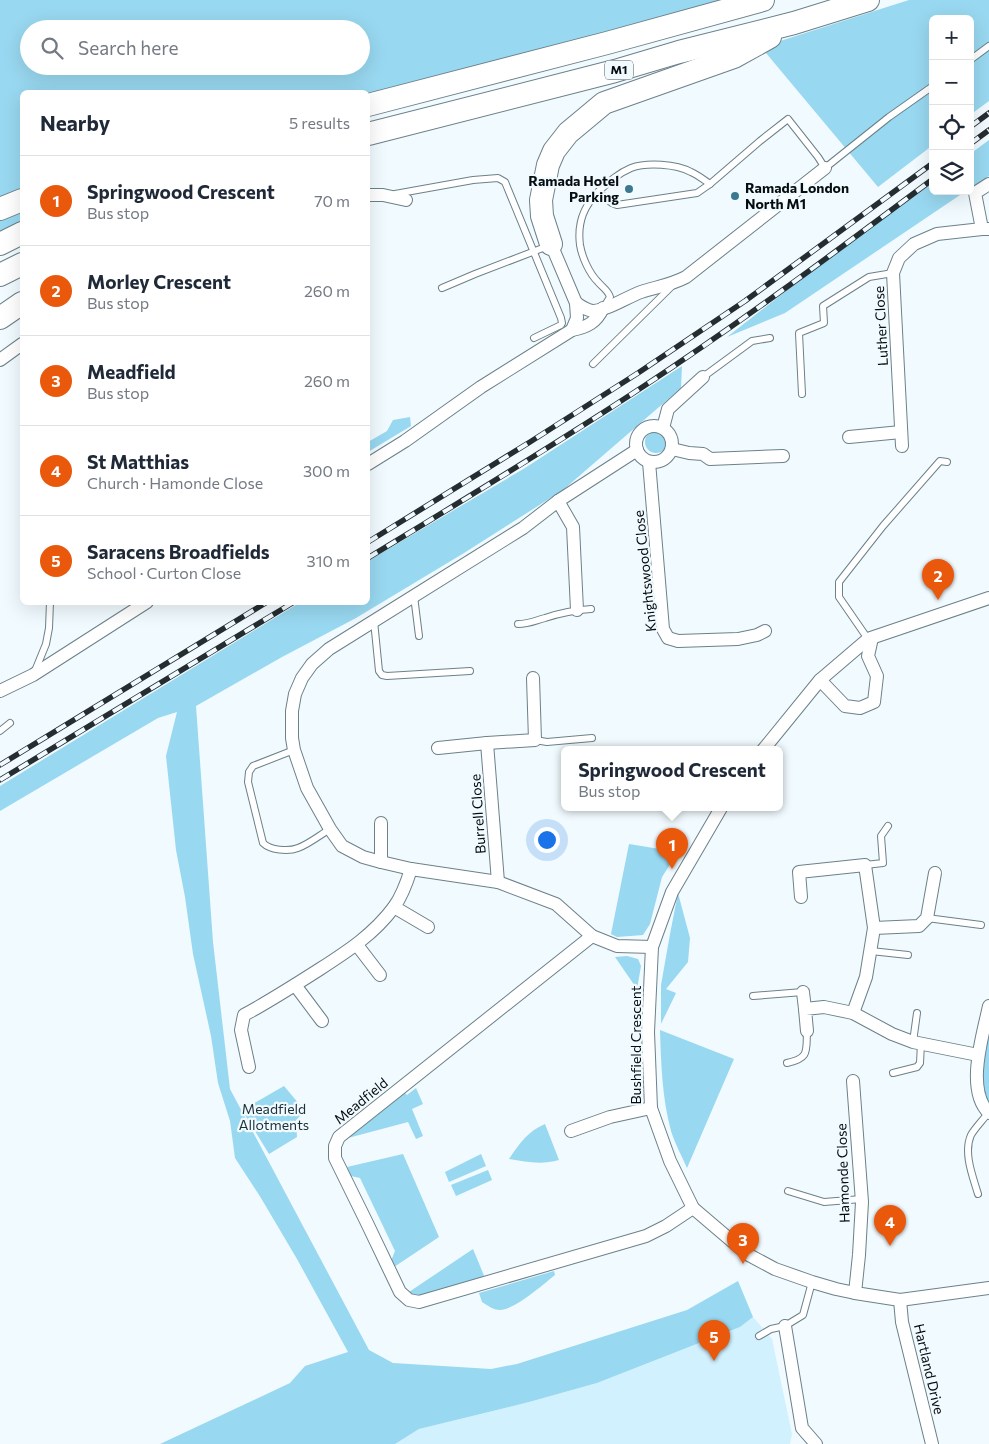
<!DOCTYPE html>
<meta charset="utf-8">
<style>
body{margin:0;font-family:Commissioner,sans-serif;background:#f2f2f3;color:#1f2937}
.controls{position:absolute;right:15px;top:15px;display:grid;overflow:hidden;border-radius:8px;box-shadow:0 5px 20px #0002}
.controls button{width:45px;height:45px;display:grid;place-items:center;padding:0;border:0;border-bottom:1px solid #e0e1e3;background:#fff;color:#1f2937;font:25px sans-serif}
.you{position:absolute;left:546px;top:839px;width:18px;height:18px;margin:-12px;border:4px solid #fff;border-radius:50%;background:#1a73e8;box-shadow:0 0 0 8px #1a73e833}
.badge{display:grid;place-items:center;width:32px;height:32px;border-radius:50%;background:#ea580c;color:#fff;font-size:16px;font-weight:700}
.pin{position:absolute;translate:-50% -41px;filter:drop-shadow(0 1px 2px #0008)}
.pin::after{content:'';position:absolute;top:26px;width:18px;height:15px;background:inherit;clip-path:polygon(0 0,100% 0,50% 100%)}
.popup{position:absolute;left:561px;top:746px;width:222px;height:65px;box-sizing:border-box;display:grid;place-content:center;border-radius:8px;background:#fff;filter:drop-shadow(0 1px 4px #0005);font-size:16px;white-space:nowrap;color:#747a83}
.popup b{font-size:19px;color:#1f2937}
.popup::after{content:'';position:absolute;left:50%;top:100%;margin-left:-10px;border:10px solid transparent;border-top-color:#fff}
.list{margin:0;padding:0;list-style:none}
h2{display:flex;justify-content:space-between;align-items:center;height:65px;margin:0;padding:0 20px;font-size:21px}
h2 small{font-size:16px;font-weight:400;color:#747a83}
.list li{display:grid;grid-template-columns:32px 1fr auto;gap:15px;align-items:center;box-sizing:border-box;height:90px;padding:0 20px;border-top:1px solid #e0e1e3}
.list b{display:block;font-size:19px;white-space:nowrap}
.list p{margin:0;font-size:16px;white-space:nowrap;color:#747a83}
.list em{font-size:16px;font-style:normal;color:#747a83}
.icon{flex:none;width:28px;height:28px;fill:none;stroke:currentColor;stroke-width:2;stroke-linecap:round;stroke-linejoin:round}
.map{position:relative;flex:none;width:989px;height:1444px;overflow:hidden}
.search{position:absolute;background:#fff;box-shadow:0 5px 20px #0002;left:20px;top:20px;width:350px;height:55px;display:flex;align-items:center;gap:12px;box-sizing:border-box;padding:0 18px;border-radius:28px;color:#747a83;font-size:19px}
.panel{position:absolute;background:#fff;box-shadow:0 5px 20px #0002;left:20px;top:90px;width:350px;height:515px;border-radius:8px}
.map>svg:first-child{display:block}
</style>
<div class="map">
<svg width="989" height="1444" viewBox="0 0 989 1444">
<rect width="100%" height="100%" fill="#f1fafe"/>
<polygon fill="#d1f1fe" points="753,1317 772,1339 792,1434 790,1444 395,1444 419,1429 529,1402 597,1383 740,1327"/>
<g fill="#98d8f0" fill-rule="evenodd">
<path d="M0,0h745l-377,107v-15h-346v146l-22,11zM29,29h332v37h-332z"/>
<polygon points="909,0 989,0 989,101 970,115 970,19 933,19 933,145 878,187 761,47"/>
<polygon points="989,140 989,176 970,189 970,154"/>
<polygon points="933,182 933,191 966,191 785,313 727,337 805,276"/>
<polygon points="682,366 681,388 563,490 464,553 356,618 282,657 196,706 213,942 230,1089 369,1350 393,1363 491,1369 517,1364 687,1310 738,1281 753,1317 740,1327 597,1383 529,1402 419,1429 395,1444 160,1444 290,1383 305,1366 348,1352 297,1259 261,1198 235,1158 230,1121 218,1083 211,1036 193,954 185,897 176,850 166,756 177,712 158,718 0,811 0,786 299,603 368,602 368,561 525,468"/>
<polygon points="410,417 411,426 368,452 368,442 387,431 393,420"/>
<circle cx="656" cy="442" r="11"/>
<polygon points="629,844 678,852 662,877 650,924 643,935 617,937 611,934"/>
<polygon points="678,893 690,938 688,962 666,989 676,993 661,1024 661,985 670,934"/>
<polygon points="627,956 638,959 641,966 637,989 615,957"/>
<path d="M989,1028v77c-14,-14 -2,-58 0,-77z"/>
<path d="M660,1030l74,29 -47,109c-5,-12 -12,-24 -16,-37 -9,-33 -10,-68 -11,-101z"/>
<polygon points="284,1086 305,1111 296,1120 297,1137 269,1154 242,1110"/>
<polygon points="416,1088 423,1104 412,1109 423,1136 416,1139 408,1122 348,1138 405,1093 407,1095"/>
<path d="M545,1124l14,36c-18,5 -32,2 -50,-1 10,-15 19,-28 36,-35z"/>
<polygon points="403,1154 439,1237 394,1267 391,1261 395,1251 360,1178 351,1176 347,1167"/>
<polygon points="481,1154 486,1166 449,1182 445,1172"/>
<polygon points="488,1170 492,1180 456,1196 451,1185"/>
<polygon points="473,1249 485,1278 422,1296 412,1295 409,1292"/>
<path d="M554,1271l1,4c-11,9 -41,35 -55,35 -7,0 -13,-5 -18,-8l-3,-9z"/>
</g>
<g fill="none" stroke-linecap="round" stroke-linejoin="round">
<g stroke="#6c8189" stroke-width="8">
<g id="lane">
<polyline points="970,60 989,46"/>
<polyline points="598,192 612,203 617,205 697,193 710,184 760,141 788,119 818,157 825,168 889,117 933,86"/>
<polyline points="395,194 473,180 498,178 505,182 561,318 562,323 561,325 534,338"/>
<polyline points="442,288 475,274 548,246"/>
<path d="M605,305l5,-8c-2,-7 -7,-9 -12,-15 -9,-9 -16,-25 -18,-37 -3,-23 4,-40 20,-55 10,-9 19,-17 31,-22 16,-6 45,-4 60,4 7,3 13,8 19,12"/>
<polyline points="593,364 672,286"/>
<polyline points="703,377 752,341 770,338"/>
<polyline points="802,394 799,333 824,323 823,306 869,277 893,273"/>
<polyline points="414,596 419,636"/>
<polyline points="374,621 379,671 382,675 387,676 470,671"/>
<path d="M518,624c11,0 16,-3 27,-6 15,-5 30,-8 46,-9"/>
<polyline points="868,639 839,597 839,582 883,526 940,461 947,462"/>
<polyline points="35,671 46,644 49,628 50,602"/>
<polyline points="0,731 10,723"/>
<polyline points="535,740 547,742 592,738"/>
<path d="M294,750l-41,16 -4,6 -1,10 15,61c7,7 25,9 35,5 11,-4 22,-13 32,-19"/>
<polyline points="865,865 883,863 881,836 888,826"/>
<polyline points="927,918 981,925"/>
<polyline points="871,951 908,955"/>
<polyline points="753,996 803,992"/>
<polyline points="913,1042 917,1013"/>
<path d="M787,1063c23,-5 19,-12 20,-32"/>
<polyline points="893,1073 917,1067 920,1063 921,1043"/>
<polyline points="788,1191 824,1202 862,1199"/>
<path d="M978,1194c-5,-17 -15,-41 -7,-59 4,-7 12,-15 17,-22"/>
<polyline points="759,1336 771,1329 785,1326 803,1315 812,1282"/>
</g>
</g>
<g stroke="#6c8189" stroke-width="14">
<g id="street">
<polyline points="368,195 383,195 406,200"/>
<polyline points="982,229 975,193 989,184"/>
<polyline points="551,244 576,303 577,318 572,330"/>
<path d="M576,303c5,3 11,8 18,8 14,-1 33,-14 47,-19 15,-5 30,-7 45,-15l139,-109"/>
<polyline points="0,360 22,344"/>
<circle cx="654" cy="444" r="18"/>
<polyline points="663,428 668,409 703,377"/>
<polyline points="849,437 901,432"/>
<polyline points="902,446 893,273 899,258 914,244 937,234 982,229 989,229"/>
<polyline points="672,449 689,453 703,454 710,459 783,456"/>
<polyline points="637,450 558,501 523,528 329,649 312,664 302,678 295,694 292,711 292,738 294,750 307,788 330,829 342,846 363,857 381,862 411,869 498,882 556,904 592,936 617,946 652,947"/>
<polyline points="649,462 663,629 668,638 678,641 738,639 757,635 765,631"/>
<path d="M368,464l37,-23 76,-54 91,-57c15,-3 24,-7 31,-22"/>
<polyline points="558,501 573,527 577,610"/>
<polyline points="820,680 845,706 860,708 874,702 877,676 868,656 872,638"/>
<polyline points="0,691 33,675 147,602"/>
<polyline points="487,743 498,882"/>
<polyline points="438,748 487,743 535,740 533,678"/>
<polyline points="763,750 820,680 868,639 989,598"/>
<polyline points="721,808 672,892 652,947 648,1032 651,1108 670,1161 693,1208 747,1254 775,1269 812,1282 836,1289 855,1293 900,1300 989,1288"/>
<polyline points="381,823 381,862"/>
<polyline points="801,897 799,872 865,865 874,928 866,977 853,1013"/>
<polyline points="394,907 428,927"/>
<polyline points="874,928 919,926 927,918 935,873"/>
<polyline points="592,936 339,1137 335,1146 335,1158 366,1221 400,1292 409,1300 419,1302 646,1236 666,1226 693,1208"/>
<polyline points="357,945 380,975"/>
<polyline points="295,985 322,1021"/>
<polyline points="803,992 805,1009"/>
<path d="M989,1006c-6,29 -24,84 0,107"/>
<polyline points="807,1031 805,1009 824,1007 853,1013 892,1034 913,1042 978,1055"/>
<path d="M249,1067l-8,-37 3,-15c26,-14 51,-30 76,-46 28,-18 54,-35 74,-62 8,-11 13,-25 17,-38"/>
<polyline points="853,1081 862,1202 859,1255 855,1293"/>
<polyline points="571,1131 610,1117 651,1108"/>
<polyline points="900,1300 902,1322 932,1444"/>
<polyline points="785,1326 802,1428 816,1444"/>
</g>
</g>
<g stroke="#6c8189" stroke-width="24">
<g id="highway">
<polyline points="368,105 607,43 763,0"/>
<polyline points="368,134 615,71 679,52 794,23 868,0"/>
<polyline points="0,209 22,200"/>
<polyline points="0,244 22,233"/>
<polyline points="551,244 542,216 541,200 548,165 554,151 568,133 604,103 734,57 770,37"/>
<polyline points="0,275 22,264"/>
<polyline points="0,318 22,303"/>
</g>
</g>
<use href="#lane" stroke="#fff" stroke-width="6"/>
<use href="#street" stroke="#fff" stroke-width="12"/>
<use href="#highway" stroke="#fff" stroke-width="22"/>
<g stroke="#252d30" stroke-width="5.5">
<g id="rail">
<polyline points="970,127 989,113"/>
<polyline points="970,144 989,130"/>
<polyline points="368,542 530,442 638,373 745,301 933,163"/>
<path d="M368,558c92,-56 185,-112 276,-172 99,-65 194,-136 289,-207"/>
<polyline points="0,765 267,602"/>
<polyline points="0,780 294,602"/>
</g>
</g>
<use href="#rail" stroke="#f1fafe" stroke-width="4" stroke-dasharray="11" stroke-linecap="butt"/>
</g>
<g fill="#3b798f" stroke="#f1fafe" stroke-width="2">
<circle cx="629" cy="189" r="5"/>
<circle cx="735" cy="196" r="5"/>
</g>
<g text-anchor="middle" stroke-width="4.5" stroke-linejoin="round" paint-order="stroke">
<rect fill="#f1fafe" stroke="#4c5457" stroke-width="1" x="605" y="60.5" width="28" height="19" rx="4"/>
<g font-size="12" font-weight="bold" fill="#060d10">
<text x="619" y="74">M1</text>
</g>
<g font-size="14" font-weight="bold" fill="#060d10" stroke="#f1fafe" text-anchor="end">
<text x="619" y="186">Ramada Hotel<tspan x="619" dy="16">Parking</tspan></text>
<text x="745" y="193" text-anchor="start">Ramada London<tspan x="745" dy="16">North M1</tspan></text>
</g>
<g font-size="14" fill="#060d10" stroke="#f1fafe">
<text transform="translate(881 326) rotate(-93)" y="5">Luther Close</text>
<text transform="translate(645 571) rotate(-96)" y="5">Knightswood Close</text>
<text transform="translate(478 814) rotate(-94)" y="5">Burrell Close</text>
<text transform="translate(636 1045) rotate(-90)" y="5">Bushfield Crescent</text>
<text transform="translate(361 1101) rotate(-39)" y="5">Meadfield</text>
<text transform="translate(843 1173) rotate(-92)" y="5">Hamonde Close</text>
<text transform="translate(929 1369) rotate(77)" y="5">Hartland Drive</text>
</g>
<g font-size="14" fill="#1a2f37" stroke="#f1fafe">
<text x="274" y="1114">Meadfield<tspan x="274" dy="16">Allotments</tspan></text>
</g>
</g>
</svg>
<div class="controls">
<button>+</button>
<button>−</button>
<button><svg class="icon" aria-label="locate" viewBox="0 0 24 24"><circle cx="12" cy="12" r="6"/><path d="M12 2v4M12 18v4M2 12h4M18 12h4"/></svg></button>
<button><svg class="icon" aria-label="layers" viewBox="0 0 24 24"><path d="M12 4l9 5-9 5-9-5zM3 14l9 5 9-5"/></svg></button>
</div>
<div class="you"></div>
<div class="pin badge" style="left:672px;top:869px">1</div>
<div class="popup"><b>Springwood Crescent</b>Bus stop</div>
<div class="pin badge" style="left:938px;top:600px">2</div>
<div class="pin badge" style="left:743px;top:1264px">3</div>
<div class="pin badge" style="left:890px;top:1246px">4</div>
<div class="pin badge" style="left:714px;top:1361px">5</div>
<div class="search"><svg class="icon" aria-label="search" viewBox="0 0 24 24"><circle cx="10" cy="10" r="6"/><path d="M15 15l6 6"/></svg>Search here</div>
<section class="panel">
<h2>Nearby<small>5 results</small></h2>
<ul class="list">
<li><span class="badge">1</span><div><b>Springwood Crescent</b><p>Bus stop</p></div><em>70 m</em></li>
<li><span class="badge">2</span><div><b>Morley Crescent</b><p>Bus stop</p></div><em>260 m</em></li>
<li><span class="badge">3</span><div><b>Meadfield</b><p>Bus stop</p></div><em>260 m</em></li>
<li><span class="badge">4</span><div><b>St Matthias</b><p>Church · Hamonde Close</p></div><em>300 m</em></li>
<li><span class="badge">5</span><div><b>Saracens Broadfields</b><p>School · Curton Close</p></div><em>310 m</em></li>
</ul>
</section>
</div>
